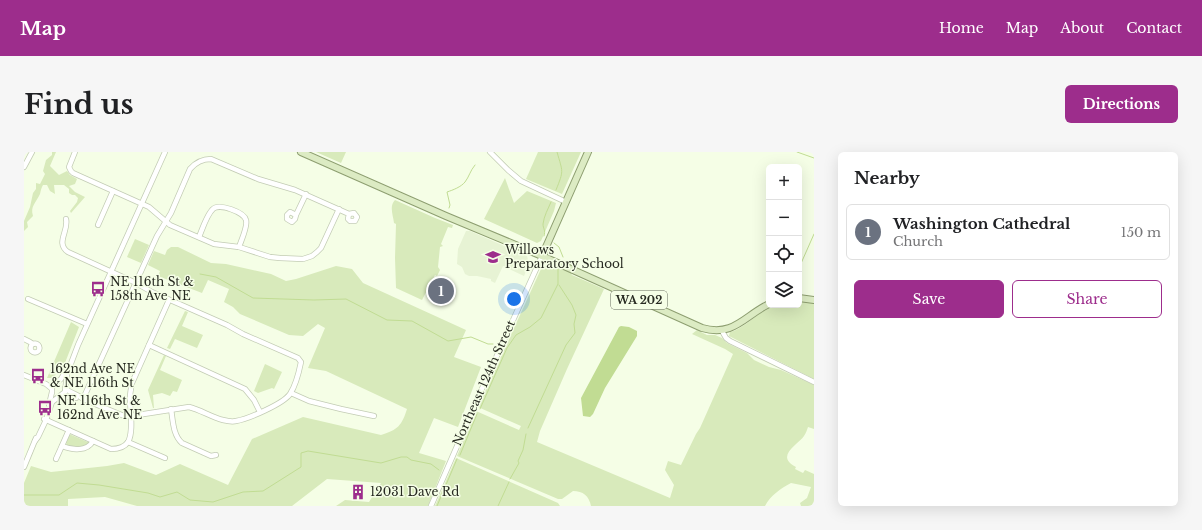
<!DOCTYPE html>
<meta charset="utf-8">
<style>
body{margin:0;font-family:"Libre Baskerville",serif;background:#f6f6f6;color:#202124}
.controls{position:absolute;right:12px;top:12px;display:grid;overflow:hidden;border-radius:6px;box-shadow:0 4px 16px #0002}
.controls button{width:36px;height:36px;display:grid;place-items:center;padding:0;border:0;border-bottom:1px solid #e0e0e0;background:#fff;color:#202124;font:20px sans-serif}
.you{position:absolute;left:490px;top:147px;width:14px;height:14px;margin:-10px;border:3px solid #fff;border-radius:50%;background:#1a73e8;box-shadow:0 0 0 6px #1a73e833}
.badge{display:grid;place-items:center;width:26px;height:26px;border-radius:50%;background:#9d2d8c;color:#fff;font-size:13px;font-weight:700}
.pin{position:absolute;translate:-50% -50%;border:2px solid #fff;box-shadow:0 1px 4px #0006}
.list{margin:0;padding:0;list-style:none}
h2{display:flex;justify-content:space-between;align-items:center;height:52px;margin:0;padding:0 16px;font-size:17px}
h2 small{font-size:13px;font-weight:400;color:#757577}
.list li{display:grid;grid-template-columns:26px 1fr auto;gap:12px;align-items:center;box-sizing:border-box;height:56px;margin:0 8px 8px;padding:0 8px;border:1px solid #e0e0e0;border-radius:6px}
.list b{display:block;font-size:15px;white-space:nowrap}
.list p{margin:0;font-size:13px;white-space:nowrap;color:#757577}
.list em{font-size:13px;font-style:normal;color:#757577}
.actions{display:flex;gap:8px;padding:12px 16px}
.actions a{flex:1;padding:9px 0;border:1px solid #9d2d8c;border-radius:6px;text-align:center;font-size:14px;color:#9d2d8c}
.actions .main{background:#9d2d8c;color:#fff}
.icon{flex:none;width:22px;height:22px;fill:none;stroke:currentColor;stroke-width:2;stroke-linecap:round;stroke-linejoin:round}
.map{position:relative;flex:none;width:790px;height:354px;overflow:hidden;border-radius:6px}
header{display:flex;align-items:center;gap:24px;box-sizing:border-box;height:56px;padding:0 20px;background:#9d2d8c;color:#fff}
header strong{font-size:19px}
nav{display:flex;gap:22px;margin-inline-start:auto;font-size:14px}
.intro{display:flex;align-items:center;justify-content:space-between;box-sizing:border-box;height:96px;padding:0 24px}
h1{margin:0;font-size:28px}
.button{padding:10px 18px;border-radius:6px;background:#9d2d8c;color:#fff;font-size:14px;font-weight:700}
main{display:flex;gap:24px;padding:0 24px}
aside{flex:1;background:#fff;border-radius:6px;box-shadow:0 4px 16px #0002}
.map>svg:first-child{display:block}
</style>
<header>
<strong>Map</strong>
<nav><a>Home</a><a>Map</a><a>About</a><a>Contact</a></nav>
</header>
<div class="intro"><h1>Find us</h1><a class="button">Directions</a></div>
<main>
<div class="map">
<svg width="790" height="354" viewBox="0 0 790 354">
<rect width="100%" height="100%" fill="#f5fee6"/>
<polygon fill="#e7f3d4" points="442,79 446,79 503,104 505,112 500,124 479,114 471,131 467,129 467,127 453,124 445,124 441,122 438,115 433,112 434,97"/>
<g fill="#d8eabb">
<path d="M28,0h4l-6,14 9,9 8,-4 3,4 7,4 -2,5 -6,2 6,6 10,5 -14,16 -1,-2 7,-9 1,-4 -3,-3h-3l-3,-2v-4l-5,-4h-10l1,9 -5,-3 -3,-6h-4c-2,4 -2,5 -3,9 -4,9 -10,12 -7,22l-6,6 1,5 -4,4v-10l6,-14 3,-14 3,-4v-6l4,1 5,-10 -2,-3 3,-11 6,-5z"/>
<polygon points="292,0 322,0 317,11"/>
<polygon points="514,0 557,0 538,42 502,27"/>
<polygon points="481,26 490,51 503,39 532,51 530,59 517,89 513,91 460,67"/>
<path d="M371,48l40,18 18,7 -1,3 -4,-1 -7,17 2,2 -3,1 -2,20 2,3 -3,6 -2,-1 -13,25 -26,-12 -1,-30 1,-34 -2,-1c-1,-8 -5,-17 1,-23z"/>
<polygon points="111,87 125,93 117,111 103,105"/>
<path d="M147,95h7l33,16 15,1 45,10 15,7 10,-2 40,-13 16,3 11,14 103,47 -12,27 27,10 -23,60 -24,-9 -15,35 27,8 -18,45h-92l9,-6 24,2 12,-19 -54,-4 -35,27h-155l-32,-9 -37,2v7h-44v-23l7,-17 20,6 56,-6 17,-3 32,12 24,-11 48,21 24,-46 51,-22 78,18c17,-5 21,-10 26,-26l-81,-38 -18,-3 17,-40 -7,-4 -15,12 -14,-1 -49,-21 -7,-7 -9,-5 5,-13 -21,-9 -6,13 -44,-17 2,-5 -12,-6 6,-14 11,4 2,-5z"/>
<path d="M523,113h7l17,8 1,2 32,14 -37,80 -27,62 -3,11 133,56 4,-13 -9,-15 3,-9 13,4 15,-31 4,-6 33,-74 -8,-5 -33,-15 5,-4 10,5h8l7,3 5,5 20,10 7,7 15,7 12,3 33,15v44l-6,-2c-1,3 -2,6 -4,9 -5,8 -30,20 -8,31l-1,2 8,4 2,-3 9,4v32h-13l-1,-3 7,-5 4,-11 -20,-4c-11,6 -20,12 -26,23h-174c-2,-10 -8,-15 -18,-15l-11,8h-4l-101,-43 19,-45 43,19 2,-4 -43,-19 63,-138z"/>
<path d="M775,148l15,3v76l-85,-43 1,-4c16,-4 31,-24 46,-27 7,-1 16,0 23,0z"/>
<polygon points="161,159 164,160 158,174 179,183 173,196 151,187 146,197 143,196"/>
<polygon points="47,170 55,175 39,216 33,219 30,226 23,226"/>
<polygon points="140,203 142,204 136,218 158,228 153,240 149,239 146,244 138,241 129,243 130,256 129,256 124,238"/>
<polygon points="241,212 258,220 250,237 248,236 234,241 230,239"/>
<polygon points="45,282 66,291 64,294 49,296 43,294 42,290"/>
<polygon points="432,306 534,351 536,354 411,354"/>
</g>
<polygon fill="#c1dc93" points="597,174 605,175 613,179 613,184 581,236 569,262 566,265 559,264 557,246 595,175"/>
<g fill="none" stroke-linecap="round" stroke-linejoin="round">
<g stroke="#c1dc93" stroke-width="1">
<polyline points="773,0 790,6"/>
<path d="M532,38c8,-20 7,-17 1,-38"/>
<path d="M425,56l1,-3 -3,-13c6,-2 14,-5 18,-10 4,-5 5,-11 10,-17"/>
<path d="M520,84c2,-6 -1,-7 -1,-12 1,-8 5,-15 8,-22"/>
<polyline points="530,91 535,95 539,105"/>
<polyline points="775,116 790,82"/>
<polyline points="176,122 192,125 229,146 290,148 322,147 363,168 388,169 424,189 447,185 464,192 469,192"/>
<polyline points="456,257 483,196 492,183 506,175 517,166 534,132 534,117"/>
<polyline points="504,276 542,193 551,181 550,172 552,163 548,153 535,133"/>
<polyline points="436,303 453,262"/>
<polyline points="486,327 495,311 494,309 499,298 502,282"/>
<polyline points="0,343 35,343 53,331 75,333 124,341 136,345 153,340 166,348 189,350 219,340 239,339 277,315 277,301 284,299 357,311 377,305 383,305 387,308 407,312 415,318"/>
<polyline points="413,354 433,307"/>
<polyline points="474,354 485,330"/>
</g>
<g stroke="#c3ccb5" stroke-width="6">
<g id="minor">
<polyline points="51,0 45,15 47,19 49,21 125,55 146,73 190,92 215,95 246,105 256,106 279,107 288,104 293,100 297,96 315,57"/>
<polyline points="466,0 484,18 497,29 542,50"/>
<polyline points="0,15 8,0"/>
<polyline points="272,63 266,60 263,63 263,67 268,70 271,67 272,63 282,42"/>
<polyline points="74,73 89,39"/>
<path d="M175,85c3,-7 8,-23 14,-28 6,-6 31,3 33,11 2,6 -5,21 -7,27"/>
<polyline points="4,147 63,172"/>
<polyline points="698,179 702,186 706,189 790,230"/>
<polyline points="0,187 6,190 9,192"/>
<circle cx="11" cy="196" r="4.5"/>
<polyline points="125,193 221,237 230,248 236,260"/>
<polyline points="0,223 22,232 27,236"/>
<path d="M41,236c6,6 13,6 18,11l41,17h7l58,-9c12,3 22,10 34,13 4,1 9,2 13,1 12,-2 47,-17 54,-27 6,-9 9,-22 11,-32l-3,-4 -55,-24 -16,-9 -75,-33 -16,-9 -68,-31c-13,-9 1,-21 -2,-33"/>
<polyline points="267,241 285,249 317,257 350,264"/>
<polyline points="37,244 52,246"/>
<path d="M59,247l74,-163 14,-23 19,-44c6,-7 12,-10 21,-10l47,20 37,11 54,24 5,-1 3,4 -2,4h-5l-2,-2 1,-5"/>
<polyline points="25,253 28,240 28,234 37,227 41,220"/>
<path d="M147,257c2,12 2,26 11,34l29,13 5,-1"/>
<path d="M20,267l67,30c7,0 13,-1 17,-7 6,-10 2,-32 2,-44 0,-5 1,-10 2,-15l37,-83"/>
<polyline points="11,289 14,285 22,268 28,250 41,240 43,222 54,193 141,0"/>
<polyline points="104,290 141,306"/>
<path d="M38,294c10,4 25,6 31,-5"/>
<polyline points="32,307 45,278"/>
<polyline points="0,315 12,286"/>
<polyline points="407,354 457,239 518,104"/>
</g>
</g>
<g stroke="#8d9e70" stroke-width="8">
<g id="major">
<path d="M277,0l145,64 96,40 160,72c32,9 42,-12 67,-24"/>
<polyline points="518,104 564,0"/>
<polyline points="775,146 790,148"/>
</g>
</g>
<use href="#minor" stroke="#fff" stroke-width="4.5"/>
<use href="#major" stroke="#dcebc3" stroke-width="6"/>
</g>
<defs>
<g id="school-bare" transform="scale(1.2)"><path d="M0-5L7-2L0 1L-7-2ZM-4 1L0 2.5L4 1V4Q0 6-4 4Z" fill="#9d2d8c" stroke="#f5fee6" stroke-width="2.5" paint-order="stroke"/></g>
<g id="bus-bare" transform="scale(1.2)"><path d="M-5-6H5V4H4V6H2V4H-2V6H-4V4H-5ZM-3.5-4V0h7V-4ZM-3.5 1.2v1.5H-2V1.2ZM2 1.2v1.5H3.5V1.2Z" fill="#9d2d8c" stroke="#f5fee6" stroke-width="2.5" paint-order="stroke"/></g>
<g id="building-bare" transform="scale(1.2)"><path d="M-4-6H4V6H1V3H-1V6H-4ZM-2.5-4.3h1.7v1.8h-1.7ZM.8-4.3h1.7v1.8H.8ZM-2.5-1h1.7V.8h-1.7ZM.8-1h1.7V.8H.8Z" fill="#9d2d8c" stroke="#f5fee6" stroke-width="2.5" paint-order="stroke"/></g>
</defs>
<g fill-rule="evenodd">
<use href="#school-bare" x="469" y="105"/>
<use href="#bus-bare" x="74" y="137"/>
<use href="#bus-bare" x="14" y="224"/>
<use href="#bus-bare" x="21" y="256"/>
<use href="#building-bare" x="334" y="340"/>
</g>
<g text-anchor="middle" stroke-width="3" stroke-linejoin="round" paint-order="stroke">
<rect fill="#f5fee6" stroke="#656a5c" stroke-width="1" x="587" y="139" width="56" height="18" rx="3"/>
<g font-size="11" font-weight="bold" fill="#272a21">
<text x="615" y="152">WA 202</text>
</g>
<g font-size="12" fill="#272a21" stroke="#f5fee6" text-anchor="start">
<text x="481" y="102">Willows<tspan x="481" dy="14">Preparatory School</tspan></text>
<text x="86" y="134">NE 116th St &amp;<tspan x="86" dy="14">158th Ave NE</tspan></text>
<text x="26" y="221">162nd Ave NE<tspan x="26" dy="14">&amp; NE 116th St</tspan></text>
<text x="33" y="253">NE 116th St &amp;<tspan x="33" dy="14">162nd Ave NE</tspan></text>
<text x="346" y="344">12031 Dave Rd</text>
</g>
<g font-size="12" fill="#272a21" stroke="#f5fee6">
<text transform="translate(460 231) rotate(-66)" y="4">Northeast 124th Street</text>
</g>
</g>
</svg>
<div class="controls">
<button>+</button>
<button>−</button>
<button><svg class="icon" aria-label="locate" viewBox="0 0 24 24"><circle cx="12" cy="12" r="6"/><path d="M12 2v4M12 18v4M2 12h4M18 12h4"/></svg></button>
<button><svg class="icon" aria-label="layers" viewBox="0 0 24 24"><path d="M12 4l9 5-9 5-9-5zM3 14l9 5 9-5"/></svg></button>
</div>
<div class="you"></div>
<div class="pin badge" style="left:417px;top:139px;background:#6b7280">1</div>
</div>
<aside>
<h2>Nearby<small></small></h2>
<ul class="list">
<li><span class="badge" style="background:#6b7280">1</span><div><b>Washington Cathedral</b><p>Church</p></div><em>150 m</em></li>
</ul>
<div class="actions"><a class="main">Save</a><a>Share</a></div>
</aside>
</main>
